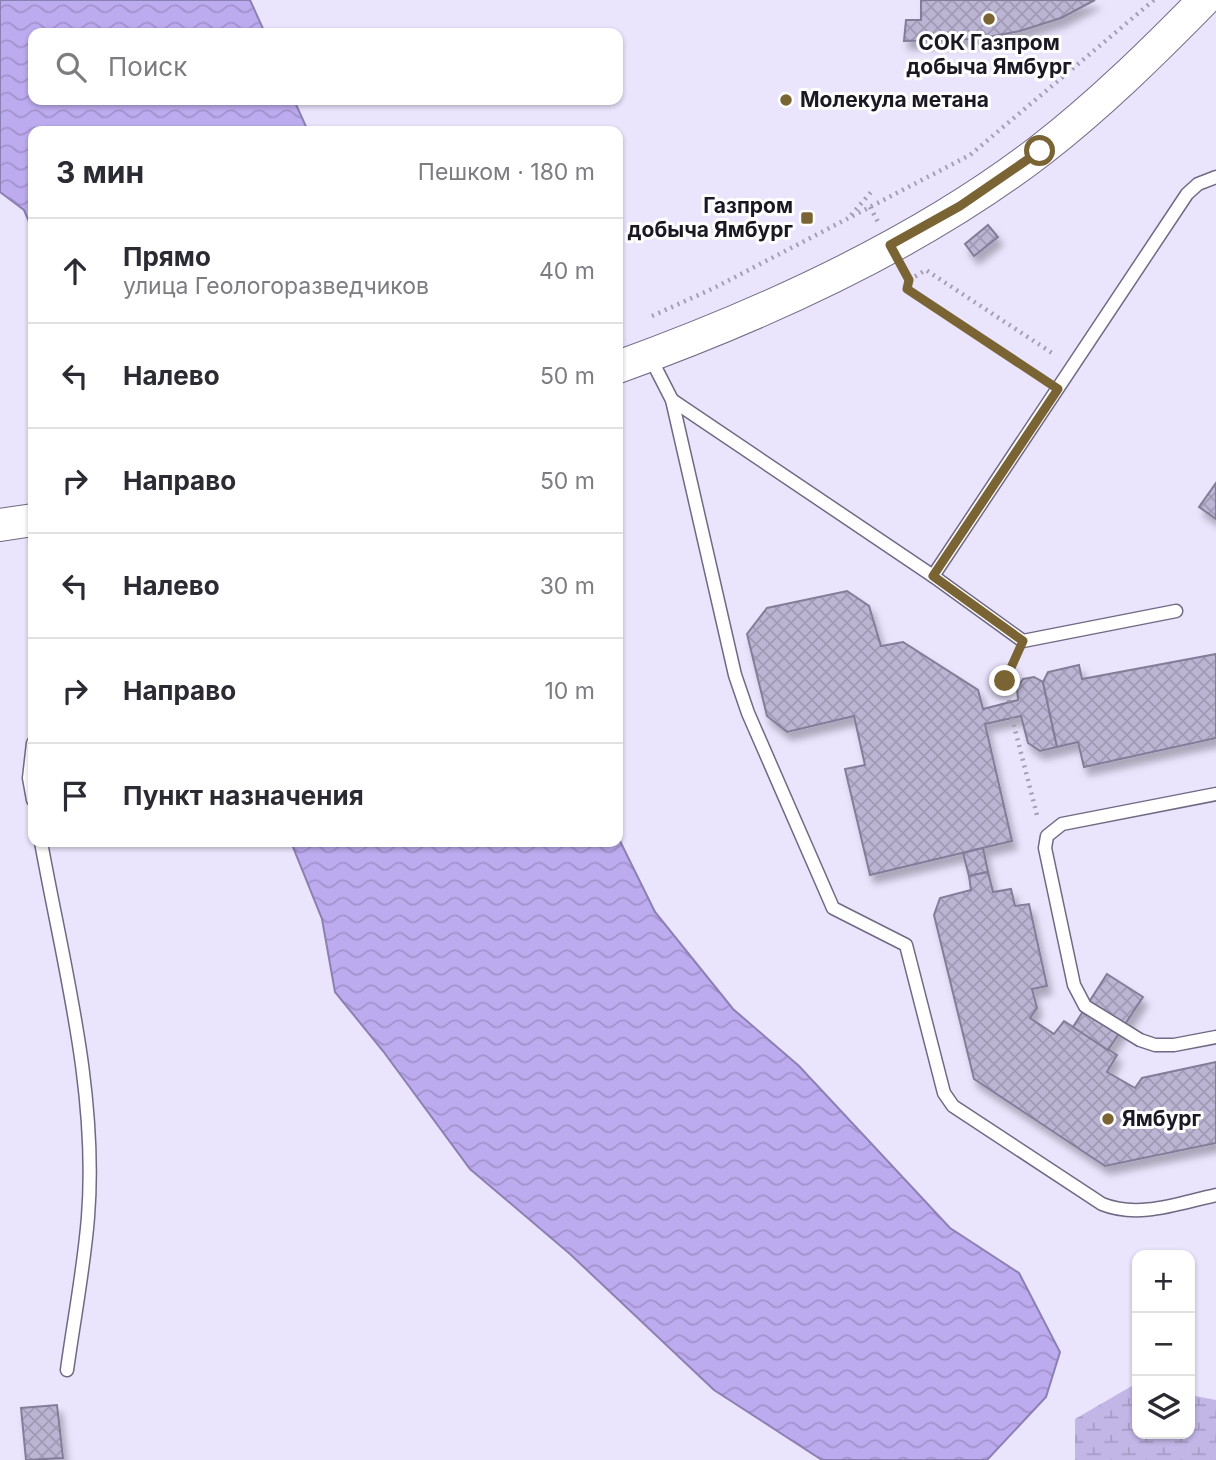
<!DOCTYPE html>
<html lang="ru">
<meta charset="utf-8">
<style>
body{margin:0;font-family:Inter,sans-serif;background:#f7f7f7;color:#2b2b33}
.controls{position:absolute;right:21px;bottom:21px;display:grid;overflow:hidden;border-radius:14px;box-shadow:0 2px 5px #0004}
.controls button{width:63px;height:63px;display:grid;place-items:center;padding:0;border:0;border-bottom:2px solid #e1e1e2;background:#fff;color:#2b2b33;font:35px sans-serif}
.stop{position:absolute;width:21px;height:21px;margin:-16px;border:5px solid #7a6434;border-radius:50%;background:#fff}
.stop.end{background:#7a6434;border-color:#fff;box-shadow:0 2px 7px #0008}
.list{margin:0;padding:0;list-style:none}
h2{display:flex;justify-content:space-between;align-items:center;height:91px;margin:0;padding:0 28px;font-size:30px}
h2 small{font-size:23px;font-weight:400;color:#7c7c81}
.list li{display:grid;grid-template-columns:46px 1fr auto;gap:21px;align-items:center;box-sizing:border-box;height:105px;padding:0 28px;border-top:2px solid #e1e1e2}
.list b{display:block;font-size:26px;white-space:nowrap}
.list p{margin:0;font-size:23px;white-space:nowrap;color:#7c7c81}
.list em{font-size:23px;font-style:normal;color:#7c7c81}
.icon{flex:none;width:38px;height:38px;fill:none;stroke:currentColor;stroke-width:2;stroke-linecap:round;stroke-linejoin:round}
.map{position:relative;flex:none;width:1216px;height:1460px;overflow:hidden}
.search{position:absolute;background:#fff;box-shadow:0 2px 5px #0004;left:28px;top:28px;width:595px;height:77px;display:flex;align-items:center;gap:18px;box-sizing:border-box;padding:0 24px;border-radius:14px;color:#7c7c81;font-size:26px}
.panel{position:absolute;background:#fff;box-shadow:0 2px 5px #0004;left:28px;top:126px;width:595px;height:721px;border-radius:14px}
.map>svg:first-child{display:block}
</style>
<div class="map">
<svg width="1216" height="1460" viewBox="0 0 1216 1460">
<defs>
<pattern id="wetland-marsh" width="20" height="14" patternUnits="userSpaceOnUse" patternTransform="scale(1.75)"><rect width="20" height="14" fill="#c2b6e7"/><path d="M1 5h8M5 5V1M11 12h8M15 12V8" fill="none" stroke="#a69cc6"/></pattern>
<pattern id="water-waves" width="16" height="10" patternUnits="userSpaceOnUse" patternTransform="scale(1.75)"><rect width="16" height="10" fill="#bdabef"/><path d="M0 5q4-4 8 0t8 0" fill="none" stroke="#a292cd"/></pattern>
<pattern id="building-cross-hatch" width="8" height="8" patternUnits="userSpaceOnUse" patternTransform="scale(1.75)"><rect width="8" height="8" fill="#bbb4d2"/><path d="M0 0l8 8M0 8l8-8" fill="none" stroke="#a09ab4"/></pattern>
<filter id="shadow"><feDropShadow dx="4.5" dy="8" stdDeviation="3.5" flood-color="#0004"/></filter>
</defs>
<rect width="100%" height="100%" fill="#eae4fd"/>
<polygon fill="url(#wetland-marsh)" points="1137,1383 1137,1434 1190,1434 1190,1395 1216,1400 1216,1460 1075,1460 1075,1419"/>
<g fill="url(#water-waves)" stroke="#8c7fb2" stroke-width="2">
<polygon points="0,0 250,0 265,33 33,33 33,100 294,100 308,131 33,131 33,231 24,210 0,192"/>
<polygon points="618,837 655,912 733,1009 799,1066 950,1228 1019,1273 1060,1352 1046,1397 987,1460 822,1460 714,1390 570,1254 470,1169 383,1051 335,992 322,919 291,842 618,842"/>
</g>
<g fill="url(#building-cross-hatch)" stroke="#847d99" stroke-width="2" filter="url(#shadow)">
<polygon points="921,0 1095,0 1061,18 1020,31 978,39 904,41 906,20 921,20"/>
<polygon points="988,225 998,237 974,256 965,244"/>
<polygon points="1216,483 1216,519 1199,507"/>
<polygon points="847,591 869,606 881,646 903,642 978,690 983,709 1018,700 1017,688 1023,679 1034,677 1043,682 1057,747 1040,751 1028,743 1021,716 985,724 1012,841 870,875 845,769 865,765 854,716 787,732 767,716 747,634 767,608"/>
<polygon points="1216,654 1216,738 1084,767 1078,742 1057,747 1043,682 1048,672 1079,665 1082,679"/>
<polygon points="983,848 988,872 969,876 963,853"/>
<polygon points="988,872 993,892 1011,889 1015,906 1029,904 1047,986 1032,989 1037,1008 1030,1018 1054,1034 1064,1021 1117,1055 1107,1072 1135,1088 1142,1078 1216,1062 1216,1143 1105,1166 974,1079 934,915 940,898 971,890 969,876"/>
<polygon points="1107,974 1143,997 1108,1050 1073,1027"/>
<polygon points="57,1405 63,1458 26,1460 21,1408"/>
</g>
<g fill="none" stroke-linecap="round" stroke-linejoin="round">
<g stroke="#706984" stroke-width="15">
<g id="service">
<path d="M650,357l22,43 63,275 13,38 85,195 73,37 38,148 9,13 149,98c37,15 77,-1 114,-9"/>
<polyline points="672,400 933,576 1187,194 1198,184 1216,177"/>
<polyline points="933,576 1023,641 1176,611"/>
<polyline points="33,743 29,778 33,800"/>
<polyline points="1216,794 1062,824 1047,836 1045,848 1074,985 1085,1006 1140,1040 1155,1045 1174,1045 1216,1037"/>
<path d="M41,842c22,122 57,249 47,375 -4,51 -14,102 -21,153"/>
</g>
</g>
<g stroke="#706984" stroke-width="34">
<g id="tertiary">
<path d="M618,367c144,-52 300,-122 423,-217 58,-45 111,-97 163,-150"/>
<polyline points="0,525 33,520"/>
</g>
</g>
<g stroke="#a49fb3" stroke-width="4.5" stroke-dasharray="2 5" stroke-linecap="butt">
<polyline points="870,207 878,222"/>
<polyline points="851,215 871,192"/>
<polyline points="905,273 909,280 907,289 1043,379"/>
<polyline points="909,280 926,270 1055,355"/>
<polyline points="652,316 714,288 970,155 1154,0"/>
<polyline points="1009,702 1005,681 1015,658"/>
<polyline points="1012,718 1038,819"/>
</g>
<use href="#service" stroke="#fff" stroke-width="12"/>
<use href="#tertiary" stroke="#fff" stroke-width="32"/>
</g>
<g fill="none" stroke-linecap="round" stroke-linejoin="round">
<polyline stroke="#7a6434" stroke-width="9" points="1005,681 1023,641 933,576 1058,389 907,289 909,280 890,245 960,206 1040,151"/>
</g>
<g fill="#7a6434" stroke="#fff" stroke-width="2.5">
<circle cx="989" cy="19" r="7"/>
<circle cx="786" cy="100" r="7"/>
<rect x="800" y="211" width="14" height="14" rx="3.5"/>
<circle cx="1108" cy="1119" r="7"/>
</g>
<g text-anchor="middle" stroke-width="6" stroke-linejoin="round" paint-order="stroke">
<g font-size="21" font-weight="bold" fill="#1b1823" stroke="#fff" text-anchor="start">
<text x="989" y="50" text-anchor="middle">СОК Газпром<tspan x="989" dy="24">добыча Ямбург</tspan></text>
<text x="800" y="107">Молекула метана</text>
<text x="793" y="213" text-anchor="end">Газпром<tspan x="793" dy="24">добыча Ямбург</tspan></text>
<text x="1122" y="1126">Ямбург</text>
</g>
</g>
</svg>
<div class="controls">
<button>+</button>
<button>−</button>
<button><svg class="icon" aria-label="layers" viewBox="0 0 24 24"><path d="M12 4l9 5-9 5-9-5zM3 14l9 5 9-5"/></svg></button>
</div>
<div class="stop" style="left:1040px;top:151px"></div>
<div class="stop end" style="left:1005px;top:681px"></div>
<div class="search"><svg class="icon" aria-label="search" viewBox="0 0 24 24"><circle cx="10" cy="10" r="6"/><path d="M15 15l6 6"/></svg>Поиск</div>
<section class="panel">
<h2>3 мин<small>Пешком · 180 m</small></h2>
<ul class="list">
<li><svg class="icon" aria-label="ahead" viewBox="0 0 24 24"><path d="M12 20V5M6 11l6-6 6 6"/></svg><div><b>Прямо</b><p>улица Геологоразведчиков</p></div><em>40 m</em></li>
<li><svg class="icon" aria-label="left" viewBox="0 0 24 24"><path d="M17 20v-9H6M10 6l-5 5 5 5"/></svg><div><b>Налево</b></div><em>50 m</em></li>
<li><svg class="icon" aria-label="right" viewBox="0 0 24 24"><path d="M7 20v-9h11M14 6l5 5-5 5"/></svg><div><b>Направо</b></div><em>50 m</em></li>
<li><svg class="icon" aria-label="left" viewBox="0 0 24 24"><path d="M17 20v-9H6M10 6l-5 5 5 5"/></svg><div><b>Налево</b></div><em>30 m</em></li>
<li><svg class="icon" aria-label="right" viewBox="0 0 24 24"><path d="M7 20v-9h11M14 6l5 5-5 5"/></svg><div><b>Направо</b></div><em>10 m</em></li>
<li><svg class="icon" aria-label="arrive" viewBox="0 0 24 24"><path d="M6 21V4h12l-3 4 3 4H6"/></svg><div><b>Пункт назначения</b></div></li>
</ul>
</section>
</div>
